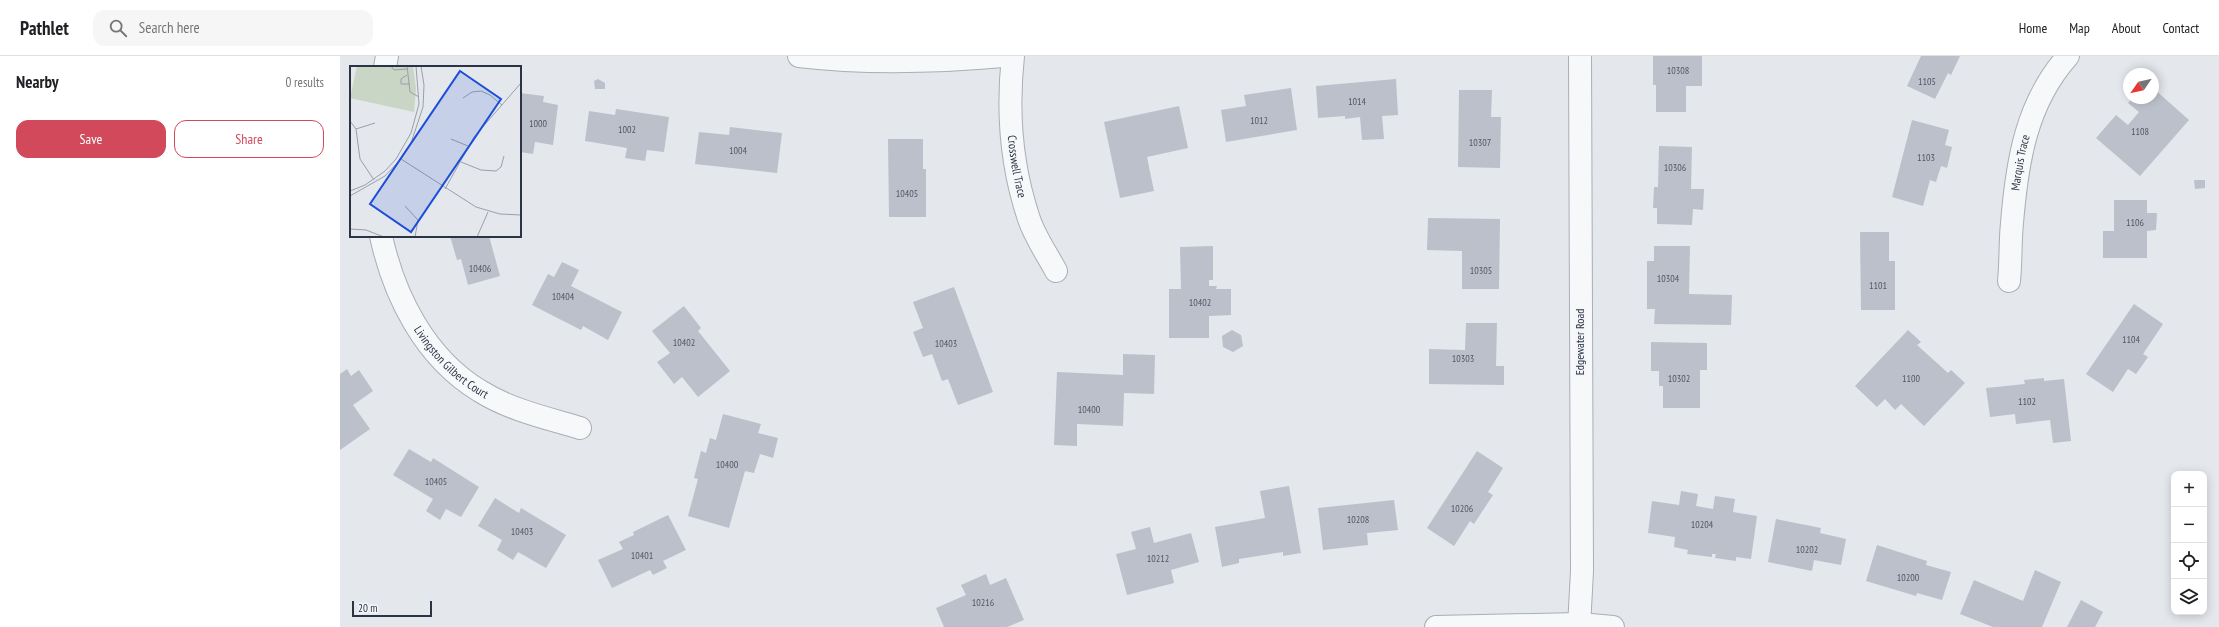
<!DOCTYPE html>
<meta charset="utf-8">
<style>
body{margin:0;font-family:"PT Sans Narrow",sans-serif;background:#f6f6f6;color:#202124}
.controls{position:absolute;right:12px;bottom:12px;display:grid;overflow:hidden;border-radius:8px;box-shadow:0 2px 10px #0003}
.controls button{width:36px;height:36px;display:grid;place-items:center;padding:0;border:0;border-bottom:1px solid #e0e0e0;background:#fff;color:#202124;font:20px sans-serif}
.compass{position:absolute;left:1783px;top:12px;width:36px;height:36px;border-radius:50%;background:#fff;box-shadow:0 2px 10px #0003;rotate:236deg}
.scale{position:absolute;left:12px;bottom:10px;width:80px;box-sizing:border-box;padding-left:4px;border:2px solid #2b3445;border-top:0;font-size:11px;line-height:14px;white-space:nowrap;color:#2b3445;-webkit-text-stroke:3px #f4f6f9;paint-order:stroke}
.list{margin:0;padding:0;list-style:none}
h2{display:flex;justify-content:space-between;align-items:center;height:52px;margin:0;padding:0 16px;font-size:17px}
h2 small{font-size:13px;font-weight:400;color:#757577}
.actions{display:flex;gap:8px;padding:12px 16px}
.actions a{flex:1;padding:9px 0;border:1px solid #d1495b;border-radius:12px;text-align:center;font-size:14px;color:#d1495b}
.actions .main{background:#d1495b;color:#fff}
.icon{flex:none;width:22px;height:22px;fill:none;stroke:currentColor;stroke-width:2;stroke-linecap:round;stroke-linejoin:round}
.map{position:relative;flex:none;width:1879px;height:571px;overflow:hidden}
header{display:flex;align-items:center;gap:24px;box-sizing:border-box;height:56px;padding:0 20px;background:#fff;border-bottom:1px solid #e0e0e0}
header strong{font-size:19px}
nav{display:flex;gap:22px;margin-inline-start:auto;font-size:14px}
.search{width:280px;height:36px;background:#f6f6f6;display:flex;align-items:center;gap:10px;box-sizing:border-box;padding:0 14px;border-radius:12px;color:#757577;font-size:15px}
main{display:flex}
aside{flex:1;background:#fff}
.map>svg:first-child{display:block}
</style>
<header>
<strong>Pathlet</strong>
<div class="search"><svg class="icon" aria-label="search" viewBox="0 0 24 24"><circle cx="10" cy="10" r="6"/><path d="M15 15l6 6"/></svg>Search here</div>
<nav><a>Home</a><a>Map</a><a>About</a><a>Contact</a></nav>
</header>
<main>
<aside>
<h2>Nearby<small>0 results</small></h2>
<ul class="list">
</ul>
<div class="actions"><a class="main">Save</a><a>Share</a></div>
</aside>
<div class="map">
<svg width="1879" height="571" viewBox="0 0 1879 571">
<rect width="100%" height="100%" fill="#e4e7ec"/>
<g fill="#bbc0ca">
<polygon points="1313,0 1362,0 1362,30 1346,30 1346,56 1316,56 1316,29 1313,29"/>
<polygon points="1581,0 1620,0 1611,19 1608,17 1595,43 1567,30"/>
<polygon points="258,23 265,27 265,33 255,33 254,25"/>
<polygon points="1056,23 1058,59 1042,60 1044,83 1022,84 1020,61 1005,63 1005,60 978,62 976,30"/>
<polygon points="951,32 957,74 886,86 881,54 906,50 904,39"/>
<polygon points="1813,32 1849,64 1800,120 1756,82 1776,59 1788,69 1799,56 1788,47 1792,42 1813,42"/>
<polygon points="1119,34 1152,34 1151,61 1161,61 1160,112 1118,111"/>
<polygon points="180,37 204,40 203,46 218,49 213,89 195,86 193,98 180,96"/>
<polygon points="839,50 848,92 807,101 814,135 780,142 764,66"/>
<polygon points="276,53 329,61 324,96 307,94 305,105 285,102 287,92 245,85 249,55 275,59"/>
<polygon points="1572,64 1609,74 1605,89 1612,91 1607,112 1601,110 1596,126 1590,124 1583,150 1552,141"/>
<polygon points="390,71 442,77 437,117 355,108 359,76 389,79"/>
<polygon points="548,83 583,83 583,113 586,113 586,161 549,161"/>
<polygon points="1319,90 1352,91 1351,133 1364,133 1363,154 1353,153 1352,169 1317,168 1317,152 1313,152 1314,131 1318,131"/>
<polygon points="1854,124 1865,124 1865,132 1855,133"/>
<polygon points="1774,144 1807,144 1807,157 1817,157 1816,174 1807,175 1807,202 1763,202 1763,175 1774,175"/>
<polygon points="1088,162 1160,163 1159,233 1122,233 1122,195 1087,194"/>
<polygon points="1520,176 1549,176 1549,205 1555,205 1555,254 1521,254"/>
<polygon points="110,180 149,180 160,220 128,229 121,203 117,204"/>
<polygon points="873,190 873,224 869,224 869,230 877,230 876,233 891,233 891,259 869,260 869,282 829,282 829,233 841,233 840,191"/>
<polygon points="1314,190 1350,190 1349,238 1392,239 1391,269 1314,268 1315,253 1307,253 1307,205 1314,205"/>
<polygon points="222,206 239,214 231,230 282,256 268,284 243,270 241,274 192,249 208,218 214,221"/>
<polygon points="614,231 653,336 618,349 608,323 602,325 592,298 583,301 573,276 583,272 573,246"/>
<polygon points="1794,248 1823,268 1803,298 1808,301 1796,318 1788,313 1773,336 1746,318"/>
<polygon points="344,250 361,272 358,275 390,315 358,341 342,321 334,328 317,306 330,297 312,275"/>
<polygon points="1126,267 1157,267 1156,310 1164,310 1164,329 1089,328 1089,293 1125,294"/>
<polygon points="892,274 901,279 903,290 893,296 883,291 882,280"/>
<polygon points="1568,274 1581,286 1577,289 1608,317 1611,314 1625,327 1584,370 1561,348 1555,354 1545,343 1537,351 1515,330"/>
<polygon points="1311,286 1367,287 1367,314 1360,314 1360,352 1323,352 1323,330 1319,330 1319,315 1311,315"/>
<polygon points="783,298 815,299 814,338 784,337 783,370 737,368 737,390 714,389 717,316 783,319"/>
<polygon points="7,313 11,320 19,314 33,335 13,349 30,373 0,394 0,318"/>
<polygon points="1704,322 1704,325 1724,323 1731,385 1713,387 1710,364 1676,368 1675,358 1650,361 1646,332 1685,328 1684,324"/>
<polygon points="383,358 421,368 418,377 438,382 433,402 420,398 414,417 405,415 389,472 348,460 358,423 354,422 361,395 366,397 370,382 376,384"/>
<polygon points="69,393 91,406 93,402 139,431 121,461 106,453 100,464 86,455 93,443 53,419"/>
<polygon points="1137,395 1163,412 1148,436 1153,439 1134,468 1130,465 1114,490 1087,472"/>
<polygon points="949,430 961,497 943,500 943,496 899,503 899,507 882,511 875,471 925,462 920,435"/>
<polygon points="1341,435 1358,438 1356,450 1373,453 1375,440 1395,443 1393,456 1417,460 1411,503 1396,501 1396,505 1375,502 1376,498 1372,498 1372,501 1347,498 1348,494 1334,491 1335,481 1308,477 1312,445 1339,449"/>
<polygon points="155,442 179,457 181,452 226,479 206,512 178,496 173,504 157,494 162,484 138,470"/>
<polygon points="1054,444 1058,474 1027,477 1028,489 983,494 978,452"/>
<polygon points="328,459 346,494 323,505 327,512 313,519 310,514 272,532 258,504 283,493 279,486 294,479 293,476"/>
<polygon points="1436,463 1481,472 1480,477 1506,483 1501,509 1474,504 1472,515 1428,506"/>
<polygon points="810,471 814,487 851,477 859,506 831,514 834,527 787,539 776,498 796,493 791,476"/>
<polygon points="1537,489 1587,505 1586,509 1611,516 1602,544 1577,537 1576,540 1526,525"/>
<polygon points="1695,514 1721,526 1702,571 1653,571 1620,558 1634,524 1683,545"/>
<polygon points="646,518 650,529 666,522 684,564 667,571 604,571 596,552 626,539 621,529"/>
<polygon points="1741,544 1763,556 1755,571 1727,571"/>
</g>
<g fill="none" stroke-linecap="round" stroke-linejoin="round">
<g stroke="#a9aeb7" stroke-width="24">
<g id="minor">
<path d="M459,0c68,8 136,6 204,0"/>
<path id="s1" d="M673,0c-6,55 -2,110 16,163 6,18 18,35 27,52"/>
<polyline points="45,11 47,0"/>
<path id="s2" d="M41,180c13,60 44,122 99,155 30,19 67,27 100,37"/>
<path id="s3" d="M1669,225c2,-19 1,-38 3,-58 5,-61 14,-120 56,-167"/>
<polyline points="1096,571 1239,568 1273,571"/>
<polyline points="1239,571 1242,515 1240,0"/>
</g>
</g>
<use href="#minor" stroke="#f7f8fa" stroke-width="22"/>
</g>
<g text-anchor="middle" stroke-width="4" stroke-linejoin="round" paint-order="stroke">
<g font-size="10" fill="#4f5766">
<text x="1338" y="18">10308</text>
<text x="1587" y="29">1105</text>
<text x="1017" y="49">1014</text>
<text x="919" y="68">1012</text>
<text x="198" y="71">1000</text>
<text x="287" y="77">1002</text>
<text x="1800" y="79">1108</text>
<text x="1140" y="90">10307</text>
<text x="398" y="98">1004</text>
<text x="1586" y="105">1103</text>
<text x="1335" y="115">10306</text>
<text x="567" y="141">10405</text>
<text x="1795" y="170">1106</text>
<text x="140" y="216">10406</text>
<text x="1141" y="218">10305</text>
<text x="1328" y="226">10304</text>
<text x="1538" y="233">1101</text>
<text x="223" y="244">10404</text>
<text x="860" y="250">10402</text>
<text x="1791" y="287">1104</text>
<text x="344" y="290">10402</text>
<text x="606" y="291">10403</text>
<text x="1123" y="306">10303</text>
<text x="1339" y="326">10302</text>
<text x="1571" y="326">1100</text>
<text x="1687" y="349">1102</text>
<text x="749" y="357">10400</text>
<text x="387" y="412">10400</text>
<text x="96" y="429">10405</text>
<text x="1122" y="456">10206</text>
<text x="1018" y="467">10208</text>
<text x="1362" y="472">10204</text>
<text x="182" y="479">10403</text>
<text x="1467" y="497">10202</text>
<text x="302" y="503">10401</text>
<text x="818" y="506">10212</text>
<text x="1568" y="525">10200</text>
<text x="643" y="550">10216</text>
</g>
<g font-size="12" fill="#2b3445" stroke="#f4f6f9">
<text dy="4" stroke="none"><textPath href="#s3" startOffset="119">Marquis Trace</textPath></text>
<text dy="4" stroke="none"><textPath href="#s1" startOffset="111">Crosswell Trace</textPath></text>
<text transform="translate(1240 286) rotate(-90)" y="4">Edgewater Road</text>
<text dy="4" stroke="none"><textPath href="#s2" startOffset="148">Livingston Gilbert Court</textPath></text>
</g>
</g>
<g transform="translate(10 10)">
<rect width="171" height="171" fill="#e4e7ec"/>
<path d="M7,0h56l3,23 -2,23 -64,-14z" fill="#c9d6c5"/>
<path fill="none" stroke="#9a9fa9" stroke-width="1" d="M41,0l3,4 13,-1M57,0l3,26 9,5M57,9l-6,4v5h9M113,32l9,-6 9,-1 9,4 12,10M0,55l6,8 4,30 14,21M6,63l19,-6M101,73l17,7M51,93l75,48 24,7 21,1M111,96l20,8 15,1 5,-4 3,-11M95,123l29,-52 47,-54M0,125l15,-6 20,-14 11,-12 15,-26 8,-29 -3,-38M0,130l35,-20 16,-17 10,-16 12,-36 1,-22 -3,-19M55,140l13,14 -3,17M0,163l16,1 18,7M127,171l11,-25"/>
<path fill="#1d4ed8" fill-opacity="0.15" stroke="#1d4ed8" stroke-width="2" d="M110,5l41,28 -90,133 -41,-28z"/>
<rect width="171" height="171" fill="none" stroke="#2b3445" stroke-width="2"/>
</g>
</svg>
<div class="controls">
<button>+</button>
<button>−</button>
<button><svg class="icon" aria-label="locate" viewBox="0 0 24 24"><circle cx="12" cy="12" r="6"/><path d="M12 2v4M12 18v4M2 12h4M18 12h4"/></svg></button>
<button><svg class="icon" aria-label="layers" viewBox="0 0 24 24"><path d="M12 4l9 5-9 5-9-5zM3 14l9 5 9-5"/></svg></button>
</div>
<svg class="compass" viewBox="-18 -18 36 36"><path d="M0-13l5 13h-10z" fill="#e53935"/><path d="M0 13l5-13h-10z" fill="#757577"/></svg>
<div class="scale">20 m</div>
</div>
</main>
